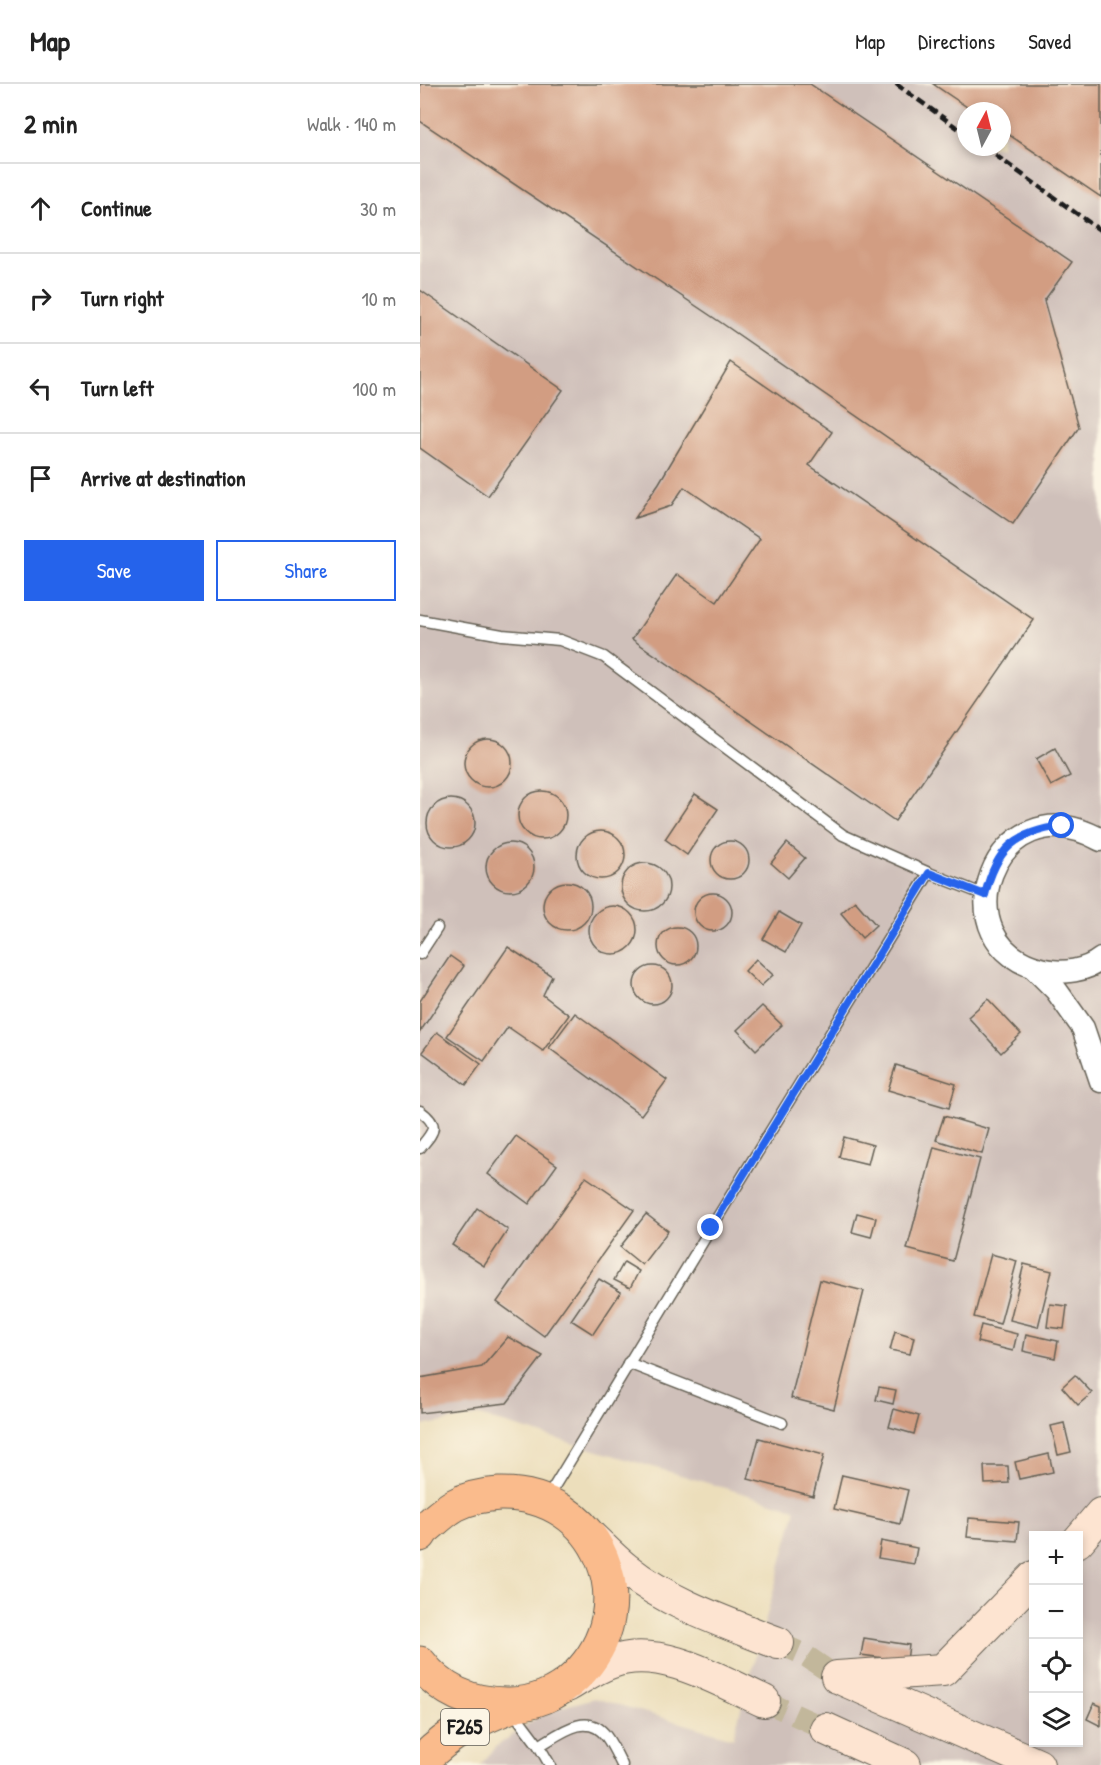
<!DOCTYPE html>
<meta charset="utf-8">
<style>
body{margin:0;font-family:"Patrick Hand",sans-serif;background:#f6f6f6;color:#222}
.controls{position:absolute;right:18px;bottom:18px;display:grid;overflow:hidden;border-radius:0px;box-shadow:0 3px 9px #0003}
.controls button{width:54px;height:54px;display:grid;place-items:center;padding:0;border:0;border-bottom:2px solid #e0e0e0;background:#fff;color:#222;font:30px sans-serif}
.compass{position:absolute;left:537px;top:18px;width:54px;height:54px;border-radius:50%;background:#fff;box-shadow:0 3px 9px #0003;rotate:7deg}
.stop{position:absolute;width:18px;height:18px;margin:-14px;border:4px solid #2563eb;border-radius:50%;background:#fff}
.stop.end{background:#2563eb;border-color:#fff;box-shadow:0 2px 6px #0008}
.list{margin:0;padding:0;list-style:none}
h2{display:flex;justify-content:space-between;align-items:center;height:78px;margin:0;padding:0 24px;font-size:26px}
h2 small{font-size:20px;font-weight:400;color:#767676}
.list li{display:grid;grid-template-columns:39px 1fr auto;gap:18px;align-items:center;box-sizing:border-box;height:90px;padding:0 24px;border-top:2px solid #e0e0e0}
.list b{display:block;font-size:22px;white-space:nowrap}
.list em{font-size:20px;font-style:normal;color:#767676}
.actions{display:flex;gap:12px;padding:18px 24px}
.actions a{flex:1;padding:14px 0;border:2px solid #2563eb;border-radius:0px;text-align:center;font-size:21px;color:#2563eb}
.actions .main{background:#2563eb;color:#fff}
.icon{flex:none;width:33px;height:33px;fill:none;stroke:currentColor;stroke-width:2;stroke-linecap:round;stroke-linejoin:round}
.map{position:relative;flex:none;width:681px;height:1681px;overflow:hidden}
header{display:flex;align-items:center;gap:36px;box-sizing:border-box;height:84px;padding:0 30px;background:#fff;border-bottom:2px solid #e0e0e0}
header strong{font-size:28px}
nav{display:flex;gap:33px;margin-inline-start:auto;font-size:21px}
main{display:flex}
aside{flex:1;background:#fff}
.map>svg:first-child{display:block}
</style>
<header>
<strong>Map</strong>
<nav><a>Map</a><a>Directions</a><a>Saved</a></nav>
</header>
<main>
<aside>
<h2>2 min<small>Walk · 140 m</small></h2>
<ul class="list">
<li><svg class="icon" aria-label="ahead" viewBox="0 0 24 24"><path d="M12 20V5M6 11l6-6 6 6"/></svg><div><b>Continue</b></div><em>30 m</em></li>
<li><svg class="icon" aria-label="right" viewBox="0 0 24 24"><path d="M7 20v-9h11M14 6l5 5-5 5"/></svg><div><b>Turn right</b></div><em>10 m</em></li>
<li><svg class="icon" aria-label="left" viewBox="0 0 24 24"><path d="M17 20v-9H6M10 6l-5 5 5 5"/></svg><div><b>Turn left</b></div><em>100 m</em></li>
<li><svg class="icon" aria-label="arrive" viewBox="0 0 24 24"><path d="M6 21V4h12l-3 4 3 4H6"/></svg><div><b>Arrive at destination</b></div></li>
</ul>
<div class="actions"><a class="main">Save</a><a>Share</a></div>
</aside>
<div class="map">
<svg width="681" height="1681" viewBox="0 0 681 1681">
<rect width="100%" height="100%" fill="#fcf5e5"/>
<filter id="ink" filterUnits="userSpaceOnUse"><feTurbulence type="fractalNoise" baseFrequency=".0167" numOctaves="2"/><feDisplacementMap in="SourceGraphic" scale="12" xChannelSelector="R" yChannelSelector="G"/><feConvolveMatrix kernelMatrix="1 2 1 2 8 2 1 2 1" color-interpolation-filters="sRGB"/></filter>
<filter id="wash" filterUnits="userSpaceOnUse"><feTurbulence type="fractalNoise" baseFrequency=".008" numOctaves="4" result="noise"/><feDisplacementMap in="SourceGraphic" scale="24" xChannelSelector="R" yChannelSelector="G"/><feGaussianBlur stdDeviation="1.35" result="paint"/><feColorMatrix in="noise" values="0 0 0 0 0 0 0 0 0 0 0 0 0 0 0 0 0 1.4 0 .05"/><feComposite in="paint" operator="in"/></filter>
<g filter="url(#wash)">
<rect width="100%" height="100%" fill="#ecdebb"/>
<path fill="#cfc0ba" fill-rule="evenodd" d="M0,0h681v1681h-621l17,-19 49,-35 49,-13 138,40 63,-229 -317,-93 -59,10zM546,27h36v36h-36zM614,1452h44v206h-44z"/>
<g id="blocks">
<g fill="#d29d82">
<polygon points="0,0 390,0 652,178 624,217 659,343 593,440 303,240 0,37"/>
<polygon points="513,0 681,0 681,113 582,46 582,27 553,27"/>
<polygon points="0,206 143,306 68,412 0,364"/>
<polygon points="311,278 412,348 389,381 614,536 475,737 212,555 257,490 297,518 340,455 264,403 251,422 215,434 239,399"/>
<circle cx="68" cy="679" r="24"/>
<polygon points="635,664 650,692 631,702 616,675"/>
<circle cx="122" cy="731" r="24"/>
<polygon points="275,710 298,725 267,771 245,755"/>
<circle cx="31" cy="739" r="24"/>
<circle cx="181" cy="771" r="24"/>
<circle cx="310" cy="776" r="19"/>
<circle cx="90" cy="783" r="24"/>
<polygon points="367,759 385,774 368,794 351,779"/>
<circle cx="225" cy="803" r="24"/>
<circle cx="147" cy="822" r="24"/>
<circle cx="293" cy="828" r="19"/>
<polygon points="435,817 456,841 442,854 421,829"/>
<circle cx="193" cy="846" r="24"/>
<polygon points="359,828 381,841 366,868 343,855"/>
<circle cx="257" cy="862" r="19"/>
<polygon points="88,863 132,892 123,911 149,931 123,967 88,943 64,977 27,952"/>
<polygon points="30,872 44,882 0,948 0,917"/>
<polygon points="336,875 353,891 341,902 325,887"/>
<circle cx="233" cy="901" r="19"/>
<polygon points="568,915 601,950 581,969 548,933"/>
<polygon points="342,922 362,941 336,966 317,946"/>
<polygon points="155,929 247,996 221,1031 129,964"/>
<polygon points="17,948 61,980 46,1001 2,968"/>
<polygon points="476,981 536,1000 529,1024 468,1006"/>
<polygon points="524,1032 569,1045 562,1070 516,1056"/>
<polygon points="96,1052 137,1081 109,1120 68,1090"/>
<polygon points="424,1053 453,1061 448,1080 419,1073"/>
<polygon points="514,1063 560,1075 533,1177 487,1165"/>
<polygon points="166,1093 214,1126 124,1252 77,1218"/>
<polygon points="57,1124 88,1146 64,1182 32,1161"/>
<polygon points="437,1129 456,1134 451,1153 432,1148"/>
<polygon points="226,1130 248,1147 222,1181 200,1163"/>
<polygon points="571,1170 597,1177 580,1240 554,1233"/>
<polygon points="204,1178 219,1187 210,1204 194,1196"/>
<polygon points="604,1180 632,1187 618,1243 590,1236"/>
<polygon points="179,1195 201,1208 173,1250 151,1236"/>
<polygon points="400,1196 444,1207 414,1325 371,1314"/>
<polygon points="630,1220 647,1222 644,1245 627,1243"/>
<polygon points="561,1241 597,1250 593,1267 557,1258"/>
<polygon points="475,1247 494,1253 490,1270 470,1266"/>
<polygon points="606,1250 638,1257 635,1274 603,1267"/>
<polygon points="88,1253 123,1272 87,1319 0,1329 0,1294 62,1283"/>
<polygon points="655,1291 672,1309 658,1321 642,1303"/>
<polygon points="459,1303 476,1306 473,1320 456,1316"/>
<polygon points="474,1325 499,1332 494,1350 469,1343"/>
<polygon points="644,1339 651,1368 638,1371 631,1342"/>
<polygon points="339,1354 404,1371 393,1412 328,1395"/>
<polygon points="629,1370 633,1388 599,1395 595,1378"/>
<polygon points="564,1382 588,1382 589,1399 565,1400"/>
<polygon points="422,1391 488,1406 480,1440 414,1425"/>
<polygon points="549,1434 599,1438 597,1457 547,1453"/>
<polygon points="461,1457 497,1464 494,1480 458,1474"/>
<polygon points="444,1554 489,1561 487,1577 441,1571"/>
<polygon points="674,1619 681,1622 681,1642 667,1635"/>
</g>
</g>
</g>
<g filter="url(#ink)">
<use href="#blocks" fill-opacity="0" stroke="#656054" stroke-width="1.5"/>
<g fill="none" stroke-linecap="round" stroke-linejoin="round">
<g stroke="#c2b79b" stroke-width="22" stroke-dasharray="22 11" stroke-linecap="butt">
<polyline points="358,1559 383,1570 417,1593"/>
<polyline points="344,1617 406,1645"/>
</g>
<g stroke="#656054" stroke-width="13">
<g id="lane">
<polyline points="0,536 82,551 140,556 184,573 423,751 509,789 565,811"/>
<polyline points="0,870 17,844"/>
<path d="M0,1027c21,15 13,21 0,37"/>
<polyline points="208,1279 362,1339"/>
<polyline points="126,1416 291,1144 509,789"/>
<polyline points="91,1625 119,1662 130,1681"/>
<path d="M119,1662c19,-11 48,-36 67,-10 6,8 11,19 16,29"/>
</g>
</g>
<g stroke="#656054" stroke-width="25">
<g id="street">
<path d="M681,756c-108,-61 -165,108 -56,130 18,4 41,1 56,-11"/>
<polyline points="614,884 636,906 663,944 681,997"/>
</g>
</g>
<g stroke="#656054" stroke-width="34">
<g id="secondary">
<path d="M169,1451c12,11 24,24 37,34 43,35 101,54 152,74"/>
<polyline points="658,1457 681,1430"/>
<polyline points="417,1593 523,1586 614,1493"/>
<polyline points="424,1596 618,1681"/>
<path d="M147,1602c14,-8 29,-19 45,-24 49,-18 108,19 152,39"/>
<polyline points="406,1645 485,1681"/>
</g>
</g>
<g stroke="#656054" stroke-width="35">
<g id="primary">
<path d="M0,1451l3,-5c10,-8 21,-19 32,-25 13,-7 29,-10 44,-11 100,-3 148,113 77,182 -18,18 -44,29 -70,28 -34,0 -65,-13 -86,-41"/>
<path d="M0,1679c28,-29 55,-43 92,-57"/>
</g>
</g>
<use href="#lane" stroke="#fff" stroke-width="10"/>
<use href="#street" stroke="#fff" stroke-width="22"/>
<use href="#secondary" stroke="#fde4d1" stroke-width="32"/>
<use href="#primary" stroke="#fabb8c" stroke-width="33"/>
<g stroke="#1c1c1c" stroke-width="4.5" stroke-dasharray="9 4.5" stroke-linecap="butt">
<polyline points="476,0 546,50"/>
<polyline points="564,63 681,147"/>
</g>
</g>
</g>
<g fill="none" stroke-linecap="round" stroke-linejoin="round" filter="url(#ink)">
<path stroke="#2563eb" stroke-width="8" d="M291,1144l218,-355 56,22c11,-46 30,-63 77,-69"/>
</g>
<g text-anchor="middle" stroke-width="5" stroke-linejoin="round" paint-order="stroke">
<rect fill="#fcf5e5" stroke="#5f5d58" stroke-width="1.5" x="21" y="1625" width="48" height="36" rx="4.5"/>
<g font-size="21" font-weight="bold" fill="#1c1c1c">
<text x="45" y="1650">F265</text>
</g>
</g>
</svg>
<div class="controls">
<button>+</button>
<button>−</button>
<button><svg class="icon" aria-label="locate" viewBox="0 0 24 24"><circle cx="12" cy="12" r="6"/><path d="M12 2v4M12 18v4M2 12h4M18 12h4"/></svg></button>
<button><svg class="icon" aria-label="layers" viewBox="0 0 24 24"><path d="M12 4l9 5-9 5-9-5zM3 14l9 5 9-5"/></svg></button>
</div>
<svg class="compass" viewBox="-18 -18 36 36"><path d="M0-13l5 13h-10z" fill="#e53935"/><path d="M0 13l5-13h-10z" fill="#767676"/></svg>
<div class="stop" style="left:642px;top:742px"></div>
<div class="stop end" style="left:291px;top:1144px"></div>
</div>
</main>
